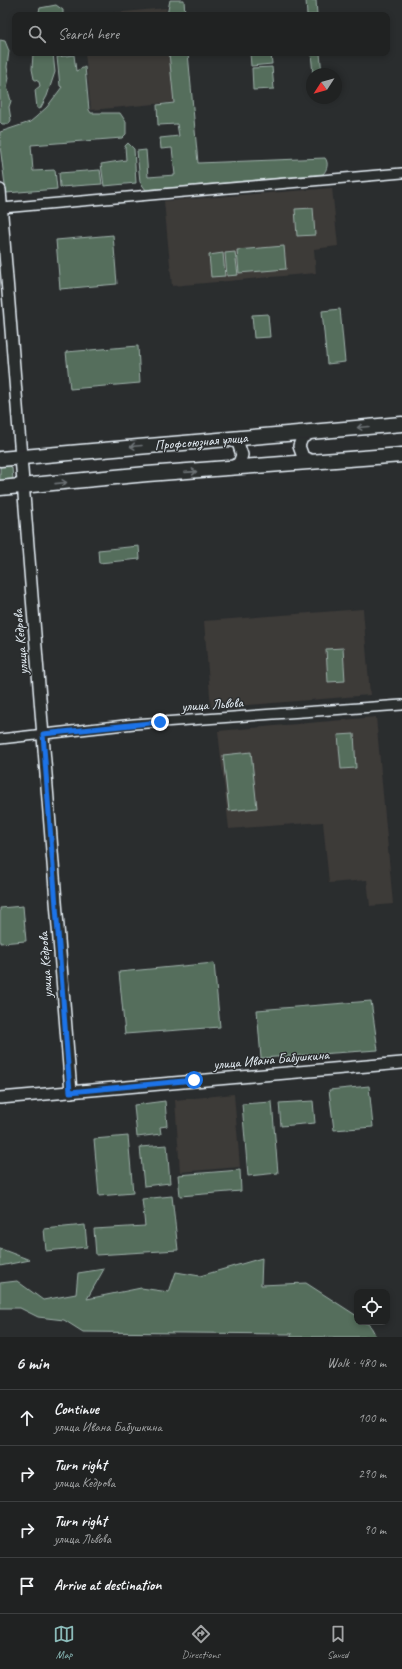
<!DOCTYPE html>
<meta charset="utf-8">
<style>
body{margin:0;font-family:Caveat,sans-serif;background:#282a2a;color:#f1f3f6}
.controls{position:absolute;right:12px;bottom:12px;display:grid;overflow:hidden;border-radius:8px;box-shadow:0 2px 6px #0003}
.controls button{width:36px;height:36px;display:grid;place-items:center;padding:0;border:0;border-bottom:1px solid #3d3f40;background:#202222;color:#f1f3f6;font:20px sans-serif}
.compass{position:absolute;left:306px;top:68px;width:36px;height:36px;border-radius:50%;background:#202222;box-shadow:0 2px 6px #0003;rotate:234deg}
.stop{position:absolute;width:12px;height:12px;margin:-9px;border:3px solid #1a73e8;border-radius:50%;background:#fff}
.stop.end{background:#1a73e8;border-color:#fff;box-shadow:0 1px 4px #0008}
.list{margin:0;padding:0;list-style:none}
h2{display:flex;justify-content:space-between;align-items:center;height:52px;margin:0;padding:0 16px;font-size:17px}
h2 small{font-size:13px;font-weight:400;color:#a2a4a5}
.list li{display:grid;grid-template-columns:26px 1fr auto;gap:12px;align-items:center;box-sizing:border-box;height:56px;padding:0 16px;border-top:1px solid #3d3f40}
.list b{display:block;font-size:15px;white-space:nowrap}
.list p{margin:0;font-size:13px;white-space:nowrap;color:#a2a4a5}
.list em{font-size:13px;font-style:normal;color:#a2a4a5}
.icon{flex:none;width:22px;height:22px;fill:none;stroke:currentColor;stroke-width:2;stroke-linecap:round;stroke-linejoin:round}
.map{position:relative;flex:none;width:402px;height:1337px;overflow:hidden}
.search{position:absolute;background:#202222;box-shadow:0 2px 6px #0003;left:12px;right:12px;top:12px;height:44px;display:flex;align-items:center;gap:10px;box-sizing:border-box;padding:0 14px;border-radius:8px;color:#a2a4a5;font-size:15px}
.sheet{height:276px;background:#202222}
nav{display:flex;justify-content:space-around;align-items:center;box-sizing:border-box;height:56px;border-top:1px solid #3d3f40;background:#202222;font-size:11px;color:#a2a4a5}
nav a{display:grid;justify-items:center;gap:2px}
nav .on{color:#8bbbb9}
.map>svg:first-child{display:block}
</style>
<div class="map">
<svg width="402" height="1337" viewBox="0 0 402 1337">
<rect width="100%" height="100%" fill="#2a2d2e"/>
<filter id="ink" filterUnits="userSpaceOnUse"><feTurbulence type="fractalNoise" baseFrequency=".025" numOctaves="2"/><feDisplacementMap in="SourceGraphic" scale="8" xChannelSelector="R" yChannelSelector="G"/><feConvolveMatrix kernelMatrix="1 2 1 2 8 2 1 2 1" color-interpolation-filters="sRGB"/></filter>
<g filter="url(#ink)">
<g fill="#3d3a38">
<polygon points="166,8 167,15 92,15"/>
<polygon points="85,53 171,53 176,102 91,110"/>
<polygon points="332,188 338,246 314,249 316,273 172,286 164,201"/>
<polygon points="363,609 370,695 211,708 204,621"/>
<polygon points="376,717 393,904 370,906 367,880 329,883 323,822 229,829 218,731"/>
<polygon points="234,1094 240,1167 180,1172 175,1100"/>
</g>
<g fill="#556e5c" stroke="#9eb0aa">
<polygon points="170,0 184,0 185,15 167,15"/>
<polygon points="306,0 316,0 317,15 307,15"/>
<polygon points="56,5 63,10 63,15 38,15 40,8"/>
<polygon points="0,40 5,41 9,51 7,67 9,78 7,87 11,101 9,107 11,120 9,124 2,124 0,122"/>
<polygon points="33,53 53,53 55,72 47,96 40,109 37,108 35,90 40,86 39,82 34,79 32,69"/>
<path d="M169,53h19l10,110 127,-5c4,5 2,12 -2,16l-177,16 -6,-8 -3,-31 9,-1 2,27 27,-2 -3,-27 -11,1 -1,-11 19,-2 -2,-12 -19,1 -1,-20 17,-2z"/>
<polygon points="250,53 271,53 272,64 251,66"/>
<polygon points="311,53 320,53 322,74 313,74"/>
<polygon points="74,55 76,71 85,67 89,110 91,113 120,113 126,122 126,134 122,138 31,145 33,171 55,170 57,189 6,193 0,146 0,132 30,122 36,117 47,107 62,87 60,86 57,57"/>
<polygon points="272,67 274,89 253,90 252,68"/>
<polygon points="128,143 134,149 136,183 104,186 101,164 126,160 125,146"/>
<polygon points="100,170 102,184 60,187 59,173"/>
<polygon points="313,208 315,235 297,236 295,209"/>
<polygon points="113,235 117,284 60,289 56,240"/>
<polygon points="284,246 286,269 239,273 237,250"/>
<polygon points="235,252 238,275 227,276 225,253"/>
<polygon points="223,253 225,276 211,277 209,255"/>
<polygon points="340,309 345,362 327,364 322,311"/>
<polygon points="268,314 270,337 254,338 252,315"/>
<polygon points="138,346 140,383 70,389 66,352"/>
<polygon points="8,464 12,468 13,479 0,481 0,465"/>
<polygon points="139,546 140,559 99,563 98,550"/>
<polygon points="343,648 345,681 328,682 326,649"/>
<polygon points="354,734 356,768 341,769 338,735"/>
<polygon points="251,752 257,808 229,811 223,755"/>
<polygon points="23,906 26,941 0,943 0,908"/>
<polygon points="214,963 220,1027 125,1034 119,972"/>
<polygon points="371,1001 378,1050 261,1058 257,1010"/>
<polygon points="369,1086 373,1127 334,1130 329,1090"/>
<polygon points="165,1101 167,1126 160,1127 161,1134 137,1137 134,1105"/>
<polygon points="313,1101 315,1123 281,1126 279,1103"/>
<polygon points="272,1102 278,1173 248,1176 242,1104"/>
<polygon points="128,1136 133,1193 99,1196 94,1139"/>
<polygon points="167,1145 170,1183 144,1186 140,1147"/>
<polygon points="240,1170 241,1191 180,1196 178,1175"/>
<polygon points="172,1196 178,1250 96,1255 94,1229 145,1226 142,1199"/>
<polygon points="85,1225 87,1247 46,1251 44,1229"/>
<polygon points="0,1249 1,1249 30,1260 0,1266"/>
<path d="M262,1258l-1,27 45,-2 51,33v6c13,0 14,4 19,15h-86l2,-3 -209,-2 -19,-12 -26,-3 -18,-9h-20v-25l17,-2 26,19 33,-6 2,-21 26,-4 -17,30 54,-11 28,4 7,-20 24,4z"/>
</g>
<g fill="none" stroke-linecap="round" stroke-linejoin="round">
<g stroke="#e8f1f8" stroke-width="12">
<g id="minor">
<polyline points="2,208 402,173"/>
<polyline points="0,739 134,724 402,705"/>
</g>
</g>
<g stroke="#e8f1f8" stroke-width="14">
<g id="tertiary">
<polyline points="0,190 71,1092"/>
<polyline points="312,432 302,438 299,446 303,457 313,461"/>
<polyline points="227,439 238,443 242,455 239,463 229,469"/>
<polyline points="0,1098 402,1063"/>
</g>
</g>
<g stroke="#e8f1f8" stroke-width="17">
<g id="primary">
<polyline points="0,459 402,424"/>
<polyline points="0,488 147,474 402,455"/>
</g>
</g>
<use href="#minor" stroke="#2a2d2e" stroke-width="9"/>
<use href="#tertiary" stroke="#2a2d2e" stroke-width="11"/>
<use href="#primary" stroke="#2a2d2e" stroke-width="14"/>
</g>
<defs><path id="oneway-shaft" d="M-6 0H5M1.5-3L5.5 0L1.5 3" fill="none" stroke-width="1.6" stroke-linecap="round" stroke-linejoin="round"/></defs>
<g stroke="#6c7275">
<use href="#oneway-shaft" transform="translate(363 427) rotate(175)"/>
<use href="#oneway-shaft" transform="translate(136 446) rotate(175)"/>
<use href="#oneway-shaft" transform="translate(191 472) rotate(-4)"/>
<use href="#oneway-shaft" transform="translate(61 483) rotate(-6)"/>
</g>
</g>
<g fill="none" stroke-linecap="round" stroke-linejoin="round" filter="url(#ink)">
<polyline stroke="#1a73e8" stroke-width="5" points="160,722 43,734 70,1092 194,1080"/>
</g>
<g text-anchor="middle" stroke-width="3" stroke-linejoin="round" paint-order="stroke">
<g font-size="14" fill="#e8f1f8" stroke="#2a2d2e">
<text transform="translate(201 441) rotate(-5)" y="5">Профсоюзная улица</text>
<text transform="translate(20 642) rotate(-95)" y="5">улица Кедрова</text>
<text transform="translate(212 704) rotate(-4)" y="5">улица Львова</text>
<text transform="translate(45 965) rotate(-94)" y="5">улица Кедрова</text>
<text transform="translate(271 1059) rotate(-5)" y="5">улица Ивана Бабушкина</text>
</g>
</g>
</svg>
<div class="controls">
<button><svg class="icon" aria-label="locate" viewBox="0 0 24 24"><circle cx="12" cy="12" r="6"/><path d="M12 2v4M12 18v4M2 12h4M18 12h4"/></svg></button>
</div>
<svg class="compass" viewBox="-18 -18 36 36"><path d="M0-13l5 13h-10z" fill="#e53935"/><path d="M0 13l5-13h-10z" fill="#a2a4a5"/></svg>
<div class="stop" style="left:194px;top:1080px"></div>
<div class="stop end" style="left:160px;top:722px"></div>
<div class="search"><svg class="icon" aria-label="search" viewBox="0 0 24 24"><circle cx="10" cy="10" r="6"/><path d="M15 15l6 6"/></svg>Search here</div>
</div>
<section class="sheet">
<h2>6 min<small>Walk · 480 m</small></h2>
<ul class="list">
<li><svg class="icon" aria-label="ahead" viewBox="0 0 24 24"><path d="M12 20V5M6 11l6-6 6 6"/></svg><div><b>Continue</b><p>улица Ивана Бабушкина</p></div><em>100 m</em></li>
<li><svg class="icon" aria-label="right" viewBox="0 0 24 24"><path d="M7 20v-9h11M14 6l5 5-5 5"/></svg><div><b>Turn right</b><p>улица Кедрова</p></div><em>290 m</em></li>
<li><svg class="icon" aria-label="right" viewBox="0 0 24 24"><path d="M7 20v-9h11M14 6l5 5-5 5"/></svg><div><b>Turn right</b><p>улица Львова</p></div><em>90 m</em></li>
<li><svg class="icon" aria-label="arrive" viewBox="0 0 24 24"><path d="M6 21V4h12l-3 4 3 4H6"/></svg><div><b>Arrive at destination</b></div></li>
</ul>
</section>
<nav>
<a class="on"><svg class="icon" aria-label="map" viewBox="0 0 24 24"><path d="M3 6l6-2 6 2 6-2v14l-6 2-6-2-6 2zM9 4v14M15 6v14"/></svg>Map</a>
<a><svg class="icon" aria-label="directions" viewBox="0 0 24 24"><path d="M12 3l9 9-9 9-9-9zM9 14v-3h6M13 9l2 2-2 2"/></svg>Directions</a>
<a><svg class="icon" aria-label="saved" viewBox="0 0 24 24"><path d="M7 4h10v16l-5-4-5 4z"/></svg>Saved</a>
</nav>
